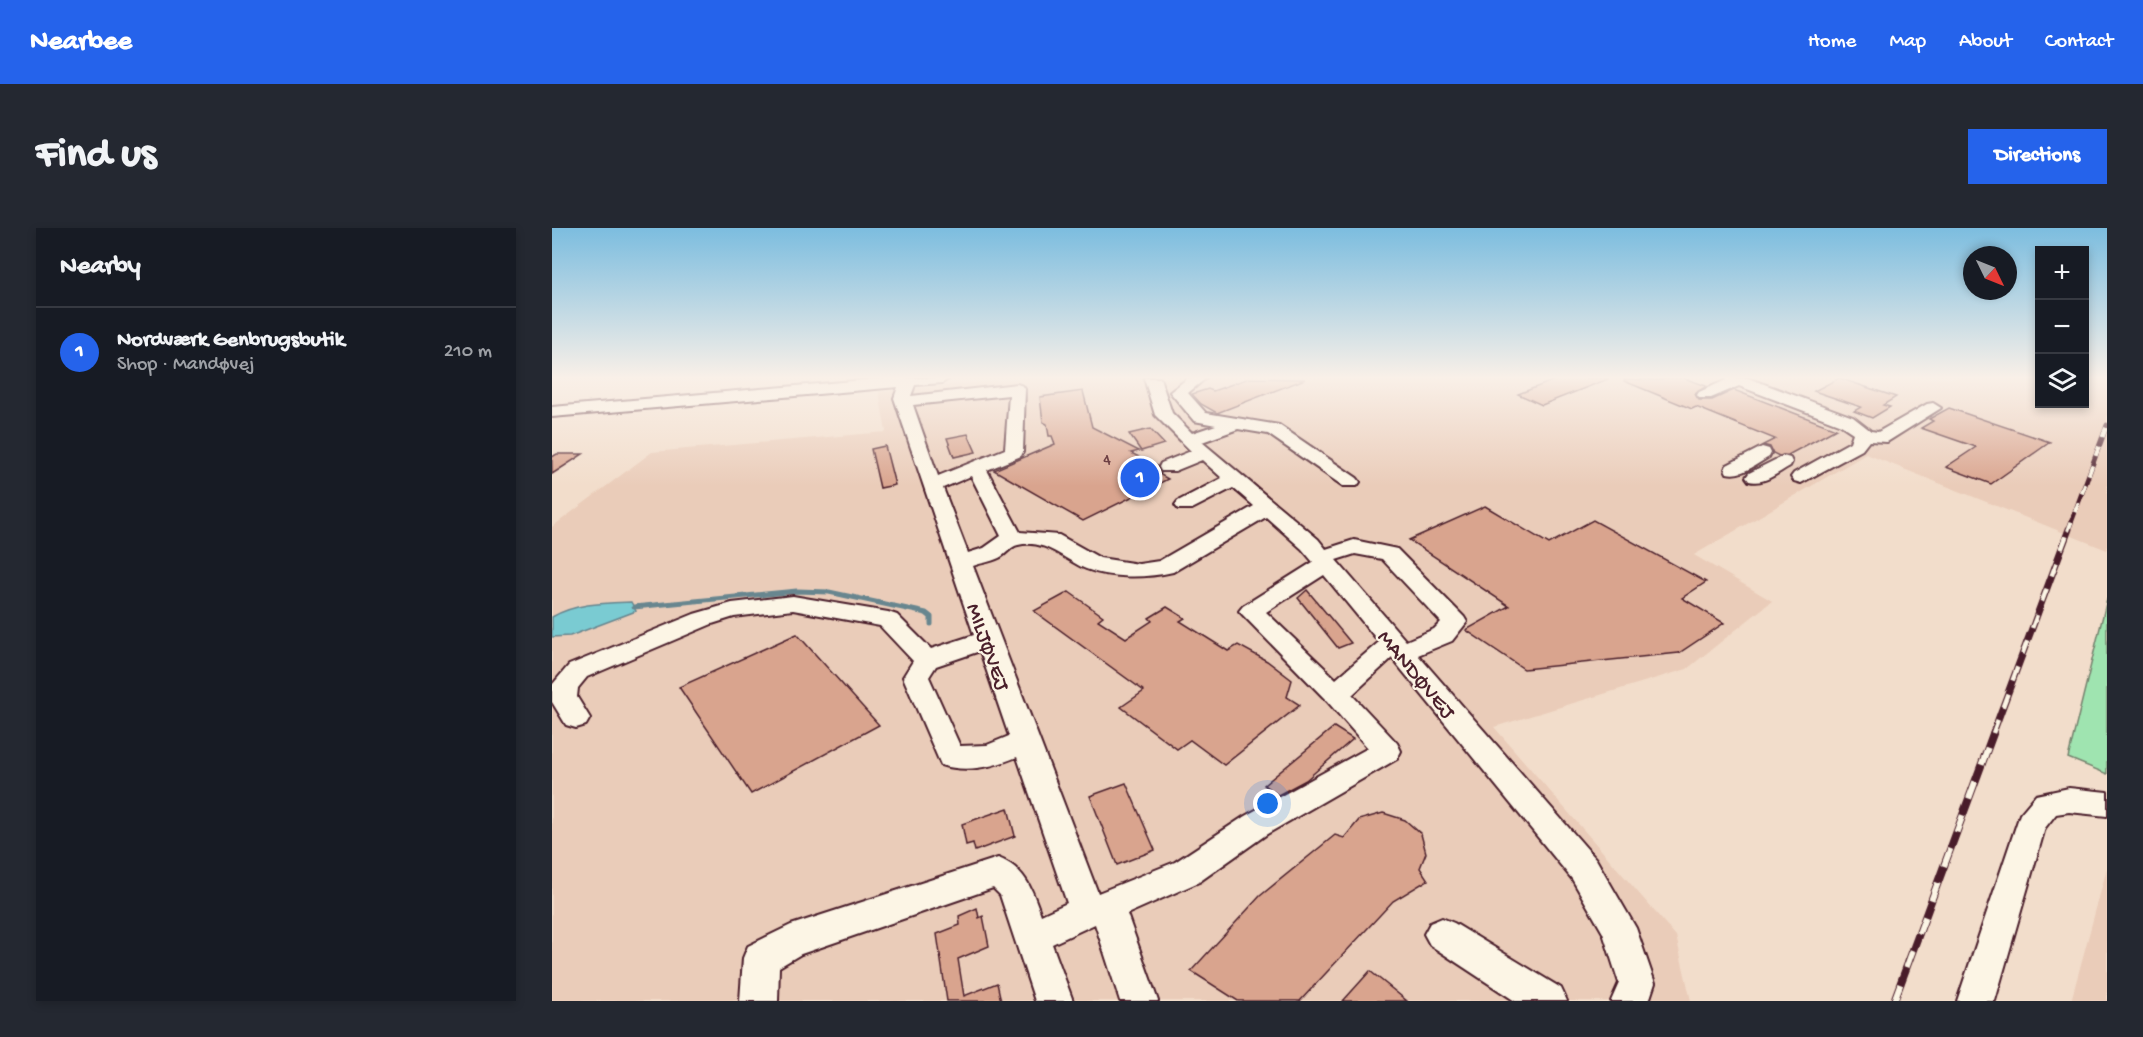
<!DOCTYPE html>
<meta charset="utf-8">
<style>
body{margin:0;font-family:"Gochi Hand",sans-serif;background:#242831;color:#f1f3f6}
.controls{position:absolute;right:18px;top:18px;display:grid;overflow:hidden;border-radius:0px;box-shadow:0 3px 9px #0003}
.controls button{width:54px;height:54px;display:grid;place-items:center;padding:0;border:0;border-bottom:2px solid #363941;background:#171b24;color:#f1f3f6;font:30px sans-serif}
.compass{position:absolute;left:1411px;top:18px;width:54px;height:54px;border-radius:50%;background:#171b24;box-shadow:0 3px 9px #0003;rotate:133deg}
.you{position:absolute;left:716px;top:576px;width:21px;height:21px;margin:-15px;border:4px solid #fff;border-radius:50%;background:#1a73e8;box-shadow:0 0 0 9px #1a73e833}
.badge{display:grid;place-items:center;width:39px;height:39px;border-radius:50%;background:#2563eb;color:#fff;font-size:20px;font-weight:700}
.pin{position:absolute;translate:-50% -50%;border:3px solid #fff;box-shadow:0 2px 6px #0006}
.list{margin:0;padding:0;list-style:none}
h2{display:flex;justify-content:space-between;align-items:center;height:78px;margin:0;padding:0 24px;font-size:26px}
h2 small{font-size:20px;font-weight:400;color:#9ea1a6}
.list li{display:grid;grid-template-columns:39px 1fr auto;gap:18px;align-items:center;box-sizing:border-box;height:90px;padding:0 24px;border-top:2px solid #363941}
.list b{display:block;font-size:22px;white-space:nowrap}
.list p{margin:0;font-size:20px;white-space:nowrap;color:#9ea1a6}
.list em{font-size:20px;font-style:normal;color:#9ea1a6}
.icon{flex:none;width:33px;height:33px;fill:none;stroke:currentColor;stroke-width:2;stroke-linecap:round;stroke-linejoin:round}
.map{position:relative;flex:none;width:1555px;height:773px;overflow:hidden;border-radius:0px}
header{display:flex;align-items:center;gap:36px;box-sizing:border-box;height:84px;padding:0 30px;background:#2563eb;color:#fff}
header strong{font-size:28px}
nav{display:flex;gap:33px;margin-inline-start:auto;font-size:21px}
.intro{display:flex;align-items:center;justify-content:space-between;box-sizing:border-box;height:144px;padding:0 36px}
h1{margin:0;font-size:42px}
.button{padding:15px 27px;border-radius:0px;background:#2563eb;color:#fff;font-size:21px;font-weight:700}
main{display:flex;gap:36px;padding:0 36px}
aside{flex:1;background:#171b24;border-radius:0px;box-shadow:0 3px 9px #0003}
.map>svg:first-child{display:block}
</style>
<header>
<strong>Nearbee</strong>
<nav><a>Home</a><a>Map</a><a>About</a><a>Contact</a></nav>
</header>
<div class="intro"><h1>Find us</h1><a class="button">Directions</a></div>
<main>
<aside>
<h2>Nearby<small></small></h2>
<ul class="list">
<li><span class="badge">1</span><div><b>Nordværk Genbrugsbutik</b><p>Shop · Mandøvej</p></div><em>210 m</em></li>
</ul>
</aside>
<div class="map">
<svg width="1555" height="773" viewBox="0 0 1555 773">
<rect width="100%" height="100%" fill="#f2ddcb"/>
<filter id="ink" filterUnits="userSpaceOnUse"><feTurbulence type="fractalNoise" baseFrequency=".0167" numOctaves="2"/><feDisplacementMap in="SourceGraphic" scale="12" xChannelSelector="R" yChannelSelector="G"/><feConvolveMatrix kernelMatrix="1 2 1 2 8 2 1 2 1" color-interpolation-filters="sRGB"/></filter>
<g filter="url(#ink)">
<g fill="#eaccb9">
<polygon points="470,150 1487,150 1488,176 1532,176 1533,150 1555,150 1555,322 1314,226 1142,327 1220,373 1135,441 942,499 1124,708 1139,773 0,773 0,299 100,224 334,204 327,164"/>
<polygon points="1555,640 1555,773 1519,773"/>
</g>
<polygon fill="#9fe4b0" stroke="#74826e" stroke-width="1.5" points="1555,371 1555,546 1516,530"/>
<path fill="#7acbd2" stroke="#67868f" stroke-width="1.5" d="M79,374l5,9 -66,25 -18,1v-20c24,-14 52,-14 79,-15z"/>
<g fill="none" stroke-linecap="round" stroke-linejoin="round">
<polyline stroke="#67868f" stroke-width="5" points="82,379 245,363 277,364 374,385 379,389 379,396"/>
</g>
<g fill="#d9a48e" stroke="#4a1f2b" stroke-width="1.5">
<polygon points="697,150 753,151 665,185 649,176 640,166 656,161 661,163"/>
<polygon points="1008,150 1056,150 1056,151 990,177 966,166"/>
<polygon points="1113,150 1132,150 1154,158 1143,166 1147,172 1160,172 1182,162 1284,201 1236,227 1227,228 1221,225 1218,219 1211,217 1223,211 1144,179 1140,181 1072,153 1072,151 1107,152"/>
<polygon points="1287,150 1344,169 1331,177 1338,179 1320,190 1302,183 1309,179 1262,163"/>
<polygon points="531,163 540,199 587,223 579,225 605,238 609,245 607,246 616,251 531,293 442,242 503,216 500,208 497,208 495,196 491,194 488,169"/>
<polygon points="1397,180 1498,214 1439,256 1394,239 1424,219 1369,200 1381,193 1377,191"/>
<polygon points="598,201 612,216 589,223 577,206"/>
<polygon points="416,206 424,224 402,229 395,210"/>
<polygon points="333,218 343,257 328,260 319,221"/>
<polygon points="5,226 31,226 0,246 0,229"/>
<polygon points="933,278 997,316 1041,292 1154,354 1130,370 1172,395 1127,425 972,441 914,402 957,378 857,312"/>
<polygon points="755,362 799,415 786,420 746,370"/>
<polygon points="517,364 551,388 546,392 574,410 600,393 597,390 615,379 633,390 628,393 676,423 686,417 715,433 740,452 735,469 748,477 672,537 638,512 625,521 569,479 592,463 482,383"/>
<polygon points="245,406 327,497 199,566 127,459"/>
<polygon points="782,499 801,511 754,552 726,567 712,557"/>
<polygon points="574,555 603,622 565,637 538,568"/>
<polygon points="456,580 463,608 423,623 421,615 414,617 410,596"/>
<polygon points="831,585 853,592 869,606 874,625 868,640 876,652 841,673 748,773 686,773 639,743 708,668 783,607 792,610 807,592"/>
<polygon points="425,680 427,690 431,688 437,718 406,731 412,768 445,755 449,773 395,773 385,706 408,697 407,688"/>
<polygon points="818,743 855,773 791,773"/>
</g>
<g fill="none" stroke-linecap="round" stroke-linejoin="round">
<g stroke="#4a1f2b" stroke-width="4">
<g id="minor">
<path d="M335,150h63l-8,5 -27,2 -4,11 106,-12 6,2 2,3 -2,63 -2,4 -34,14 33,62 39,3 41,23 39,6 20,-3 95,-55 -21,-18 -41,21h-14l-3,-4 3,-4 44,-23 -20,-18 -27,11h-14l-2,-4 2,-4 30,-12 -36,-36 -11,-37h16l12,35 20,20 24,-8 -22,-4 -24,-29 18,-14h18l-18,15 18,20 73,12 78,53 3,4 -3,4h-14l-75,-52 -30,-5 -36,13 116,97 8,10 28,-9 43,9 67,68 3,5 -15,19 -34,14 178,204 40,69 19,55 -6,18h-38l8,-18 -16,-50 -31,-54 -180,-221 -40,37 45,48 4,8 -4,8 -130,75 -68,48 -72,32 31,87h-38l-25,-77 -43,20 21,57h-38l-35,-106 -7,-7 -192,66 -22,13 -1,34h-38l3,-43 5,-12 43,-21 207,-67c27,10 34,31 43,57l26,-12 -50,-146c-24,10 -51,16 -76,8l-38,-88 10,-16 -33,-35 -87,-16 -59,7 -22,7 -125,53 -9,11 -1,9 13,21 -4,7 -10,3 -10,-3 -14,-23v-17l17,-20 125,-51 38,-11 61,-7 95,16 9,3 34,34 43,-14 -80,-237 4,-11 -346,30v-10zM457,167l-4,54 -67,27 -25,-71zM419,248l30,60 -17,12 -16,5 -25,-65zM714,289l36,32 11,13 -70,44 -4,5 88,90 41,47 -123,68 -70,46 -77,31 -125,-327c8,-3 18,-4 26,-8 7,-3 12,-12 19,-13 26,-7 47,15 68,24 26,10 61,9 87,3zM803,326l27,5 59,63 -7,7 -28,12 -70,-81zM772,347l55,67 -43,37 -70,-67zM428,423l29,85 -22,9 -27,1 -31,-69 7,-11z"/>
<polygon points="1173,150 1196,150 1301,189 1319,203 1326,204 1375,176 1381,175 1389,180 1335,214 1317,213 1310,222 1249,255 1242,253 1239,249 1242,245 1298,214 1301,205 1289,197 1187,158 1159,170 1147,170 1145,167 1147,164 1174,152"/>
<path d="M1210,219l7,2 2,4 -2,4c-13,7 -27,20 -42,16l-2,-4 2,-4z"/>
<path d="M1231,228l7,2 2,4 -2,4c-13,7 -26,19 -41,15l-3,-4 3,-4z"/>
<polygon points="1517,560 1555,564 1555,588 1517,584 1504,586 1493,600 1443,773 1405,773 1468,586 1484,567"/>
<polygon points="890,690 902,695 1009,760 1015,773 963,773 878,717 872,706 878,695"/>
</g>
</g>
<use href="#minor" fill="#fcf5e5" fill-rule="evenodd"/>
<g stroke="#4a1f2b" stroke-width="5">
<polyline id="rail-far2" points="1516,303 1555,197"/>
</g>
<g stroke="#4a1f2b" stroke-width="7">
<polyline id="rail-far1" points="1441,505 1517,301"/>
</g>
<g stroke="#4a1f2b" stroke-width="8">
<polyline id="rail" points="1342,773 1442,503"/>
</g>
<use href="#rail-far2" stroke="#fcf5e5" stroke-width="4" stroke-dasharray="10" stroke-linecap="butt"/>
<use href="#rail-far1" stroke="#fcf5e5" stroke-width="4.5" stroke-dasharray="14" stroke-linecap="butt"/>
<use href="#rail" stroke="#fcf5e5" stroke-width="6" stroke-dasharray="18" stroke-linecap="butt"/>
</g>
</g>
<linearGradient id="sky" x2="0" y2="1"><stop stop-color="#7cbddf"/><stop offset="0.58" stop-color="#f9f0e8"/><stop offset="1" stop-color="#f9f0e8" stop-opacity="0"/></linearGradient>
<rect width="1555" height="258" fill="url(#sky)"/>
<g text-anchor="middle" stroke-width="4.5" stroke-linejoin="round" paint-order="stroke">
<g font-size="16" fill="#6e4044">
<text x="555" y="236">4</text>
</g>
<g font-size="22" fill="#4a1f2b" stroke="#fcf5e5">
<text transform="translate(438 418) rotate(70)" y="8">MILJØVEJ</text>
<text transform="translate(866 445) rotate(50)" y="8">MANDØVEJ</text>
</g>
</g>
</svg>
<div class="controls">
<button>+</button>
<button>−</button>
<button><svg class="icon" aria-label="layers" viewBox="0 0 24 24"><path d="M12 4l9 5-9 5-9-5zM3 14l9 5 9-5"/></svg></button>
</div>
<svg class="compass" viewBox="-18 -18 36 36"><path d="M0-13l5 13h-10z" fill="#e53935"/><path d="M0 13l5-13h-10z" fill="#9ea1a6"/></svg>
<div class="you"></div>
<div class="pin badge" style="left:588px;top:250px">1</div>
</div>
</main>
